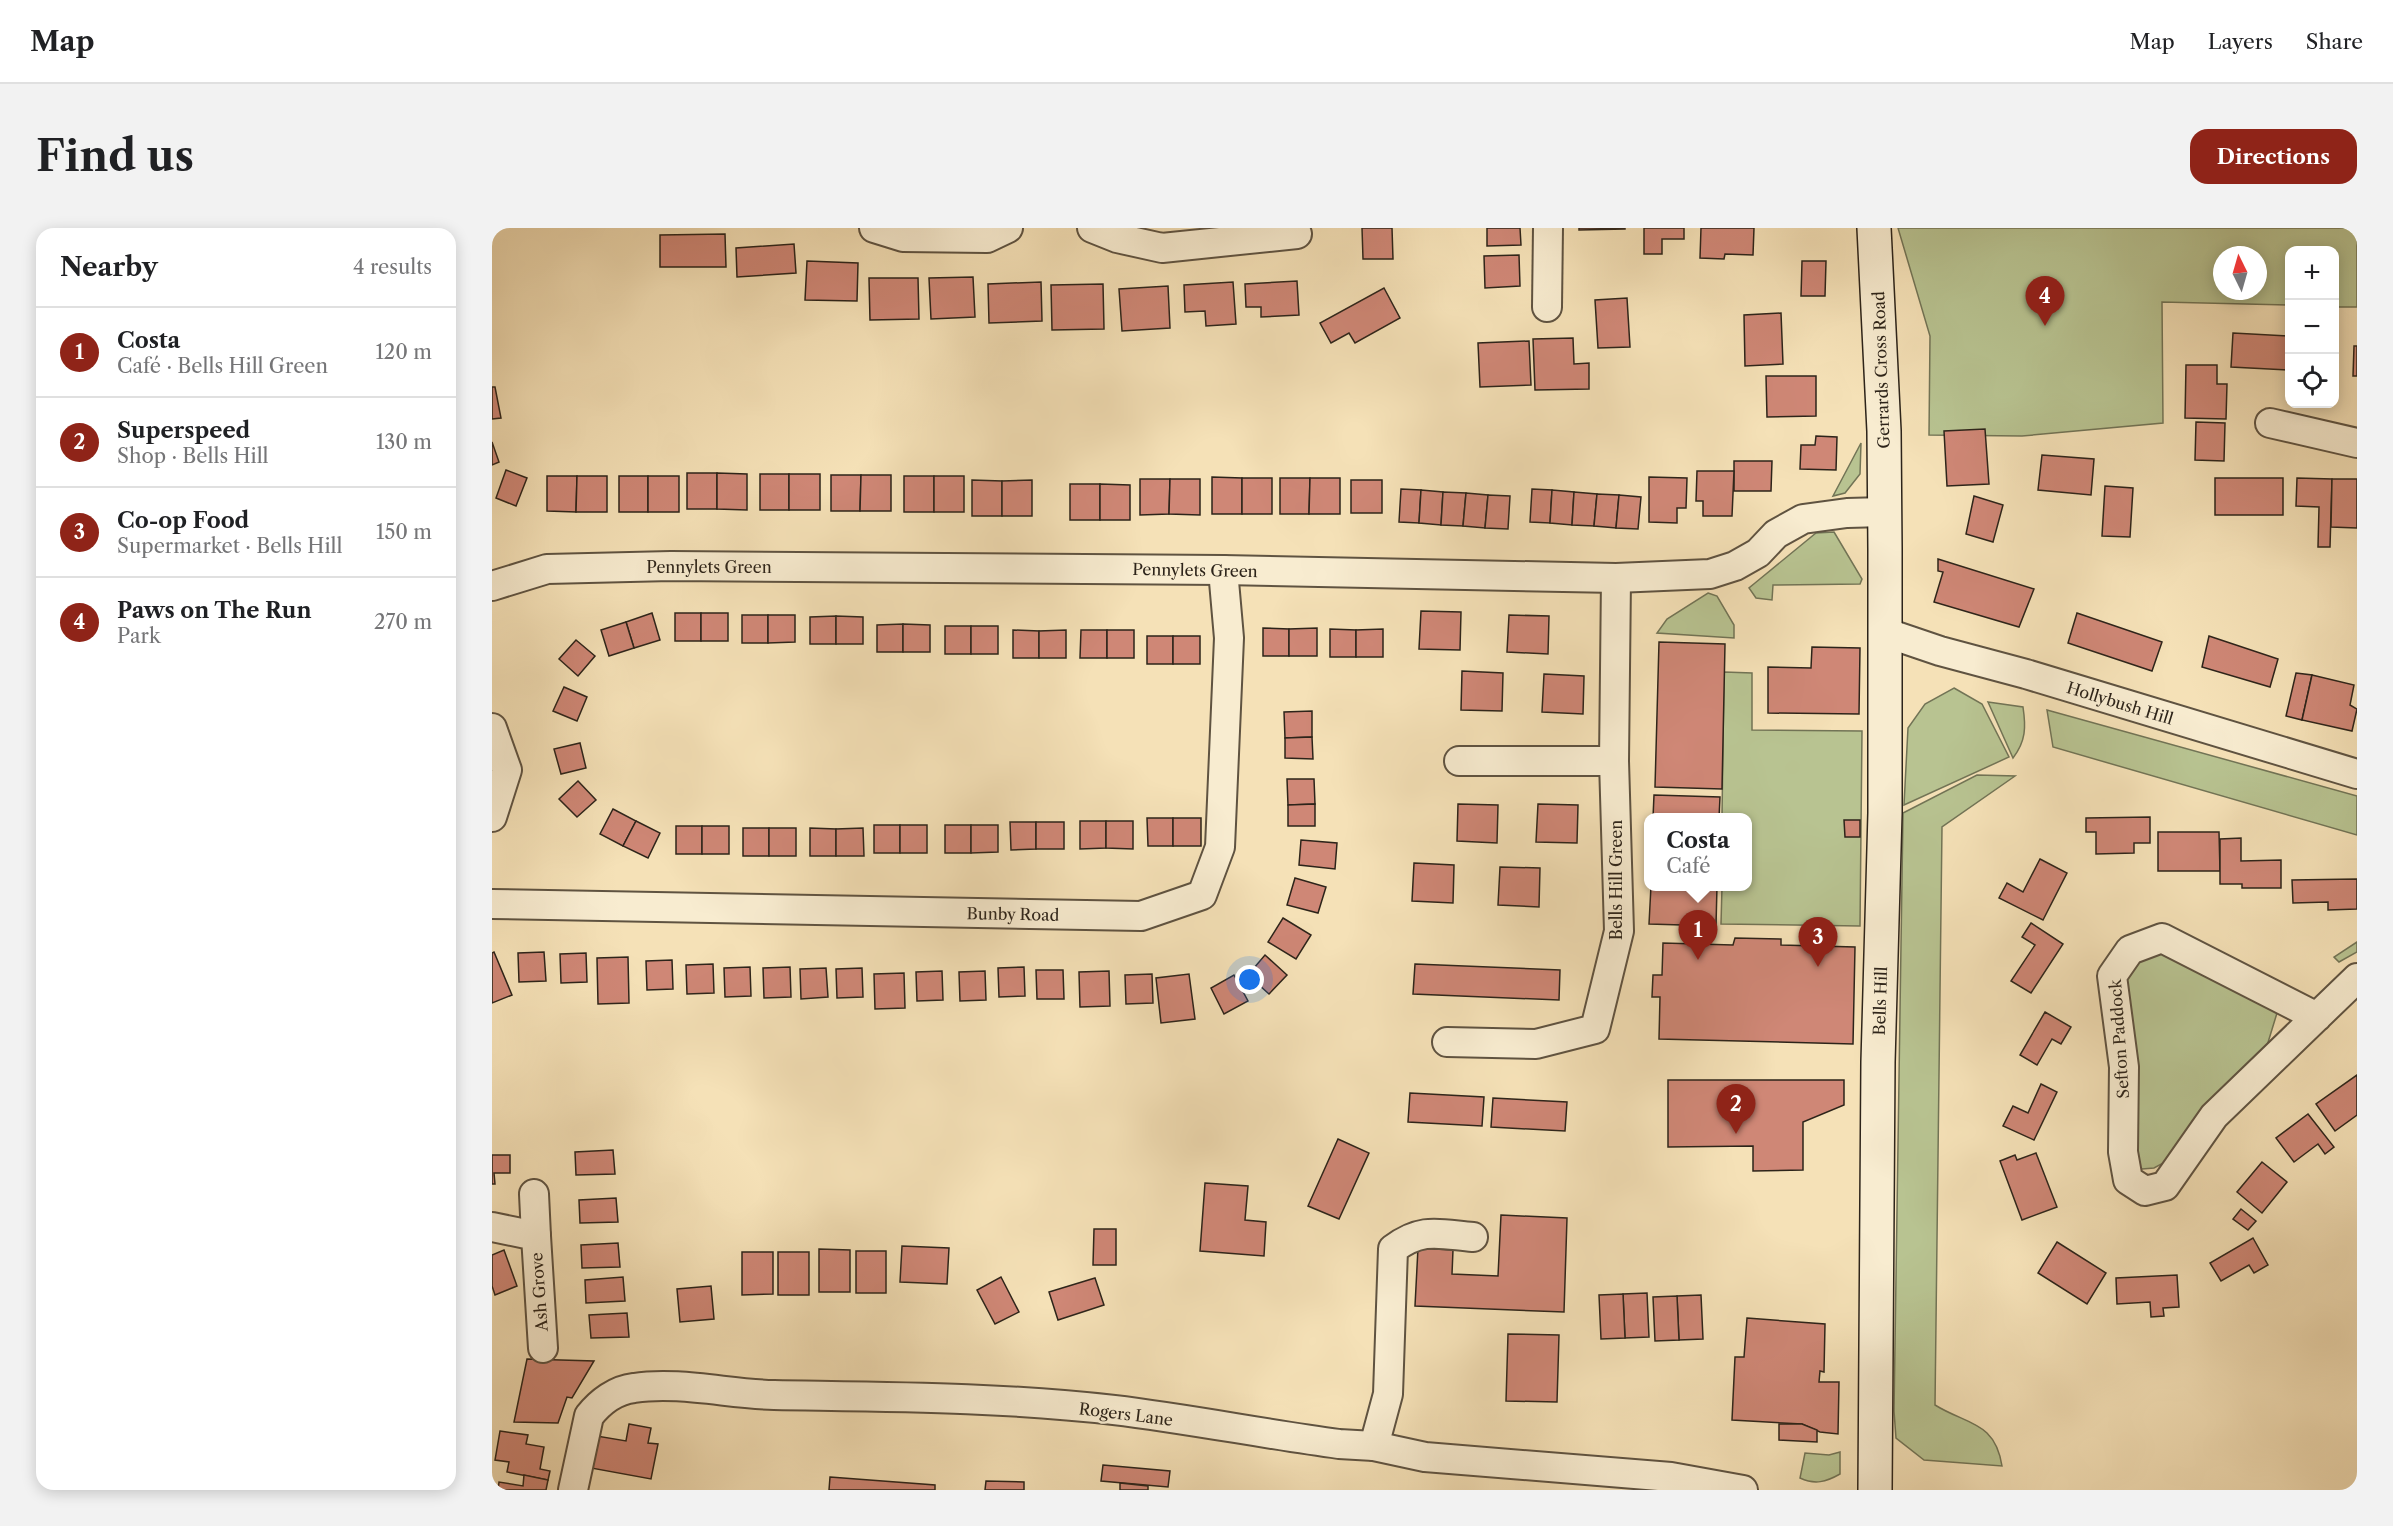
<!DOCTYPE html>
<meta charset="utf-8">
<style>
body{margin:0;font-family:"Libre Caslon Text",serif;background:#f2f2f2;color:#202124}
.controls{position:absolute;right:18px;top:18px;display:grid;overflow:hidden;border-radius:12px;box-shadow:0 3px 15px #0003}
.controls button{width:54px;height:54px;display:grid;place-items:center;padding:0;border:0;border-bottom:2px solid #e0e0e0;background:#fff;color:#202124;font:30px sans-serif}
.compass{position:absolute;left:1721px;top:18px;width:54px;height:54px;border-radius:50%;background:#fff;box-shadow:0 3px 15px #0003;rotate:355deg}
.you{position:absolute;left:758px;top:752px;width:21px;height:21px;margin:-15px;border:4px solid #fff;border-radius:50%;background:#1a73e8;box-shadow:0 0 0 9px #1a73e833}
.badge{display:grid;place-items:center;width:39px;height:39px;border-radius:50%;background:#8f2418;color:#fff;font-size:20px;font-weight:700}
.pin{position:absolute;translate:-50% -50px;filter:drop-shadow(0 2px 3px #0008)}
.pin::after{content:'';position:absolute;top:32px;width:21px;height:18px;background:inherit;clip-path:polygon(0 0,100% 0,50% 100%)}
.popup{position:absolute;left:1152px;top:585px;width:108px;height:78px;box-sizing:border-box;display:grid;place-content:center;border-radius:12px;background:#fff;filter:drop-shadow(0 2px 4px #0005);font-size:20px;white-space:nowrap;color:#757577}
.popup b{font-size:22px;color:#202124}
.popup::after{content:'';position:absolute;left:50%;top:100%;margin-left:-12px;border:12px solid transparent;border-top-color:#fff}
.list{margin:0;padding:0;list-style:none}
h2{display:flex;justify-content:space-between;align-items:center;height:78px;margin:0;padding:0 24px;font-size:26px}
h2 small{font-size:20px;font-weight:400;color:#757577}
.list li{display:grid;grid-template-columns:39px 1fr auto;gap:18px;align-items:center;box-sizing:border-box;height:90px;padding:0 24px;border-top:2px solid #e0e0e0}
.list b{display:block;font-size:22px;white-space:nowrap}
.list p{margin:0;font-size:20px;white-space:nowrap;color:#757577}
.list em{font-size:20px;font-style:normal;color:#757577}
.icon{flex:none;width:33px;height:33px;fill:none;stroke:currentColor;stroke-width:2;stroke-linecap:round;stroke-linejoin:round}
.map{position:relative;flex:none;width:1865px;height:1262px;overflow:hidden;border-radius:18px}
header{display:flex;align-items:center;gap:36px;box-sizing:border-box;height:84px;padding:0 30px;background:#fff;border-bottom:2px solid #e0e0e0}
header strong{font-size:28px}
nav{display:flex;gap:33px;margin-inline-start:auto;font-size:21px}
.intro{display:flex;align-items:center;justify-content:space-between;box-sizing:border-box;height:144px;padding:0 36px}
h1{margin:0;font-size:42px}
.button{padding:15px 27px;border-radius:18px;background:#8f2418;color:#fff;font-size:21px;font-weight:700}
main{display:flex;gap:36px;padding:0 36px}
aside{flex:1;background:#fff;border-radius:18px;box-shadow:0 3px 15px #0003}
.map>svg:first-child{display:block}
</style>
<header>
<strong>Map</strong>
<nav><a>Map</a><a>Layers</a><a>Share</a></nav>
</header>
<div class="intro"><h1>Find us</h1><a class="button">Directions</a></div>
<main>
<aside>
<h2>Nearby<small>4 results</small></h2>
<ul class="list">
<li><span class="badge">1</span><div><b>Costa</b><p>Café · Bells Hill Green</p></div><em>120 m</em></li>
<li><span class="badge">2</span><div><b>Superspeed</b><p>Shop · Bells Hill</p></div><em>130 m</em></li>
<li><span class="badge">3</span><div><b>Co-op Food</b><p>Supermarket · Bells Hill</p></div><em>150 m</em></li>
<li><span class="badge">4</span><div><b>Paws on The Run</b><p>Park</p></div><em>270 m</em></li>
</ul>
</aside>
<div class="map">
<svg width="1865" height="1262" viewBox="0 0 1865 1262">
<rect width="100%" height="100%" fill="#f5e1b7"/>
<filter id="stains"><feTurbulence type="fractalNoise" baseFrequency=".00333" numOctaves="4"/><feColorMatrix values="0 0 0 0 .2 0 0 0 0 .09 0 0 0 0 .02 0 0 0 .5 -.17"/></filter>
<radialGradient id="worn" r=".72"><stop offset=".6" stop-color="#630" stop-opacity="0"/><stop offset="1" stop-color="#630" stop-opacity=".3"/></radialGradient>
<g fill="#b8c391" stroke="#727456" stroke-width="1.5" fill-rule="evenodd">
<path d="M1406,0h459v79h-22l-1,-57h-44l-1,55 -127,-3 1,121 -141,13 -93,-1 1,-99zM1730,27h36v36h-36z"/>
<polygon points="1369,215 1368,246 1353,265 1341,268"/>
<polygon points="1342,304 1370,351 1368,356 1281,357 1280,372 1264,370 1257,360 1263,355 1324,305"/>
<polygon points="1216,365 1225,368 1242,397 1242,410 1165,405 1175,391"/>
<polygon points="1232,444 1260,445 1260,502 1370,503 1368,698 1229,696 1230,659 1256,658 1256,590 1230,589"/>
<polygon points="1462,460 1490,476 1517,529 1412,577 1416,500 1433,476"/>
<path d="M1496,474l35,5c3,20 3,34 -10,51z"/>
<polygon points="1555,482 1865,568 1865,607 1561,519"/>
<path d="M1485,547l38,1 -73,51 -7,578c32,20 60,16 67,61l-78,-6 -28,-22 -2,-27 9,-598z"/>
<polygon points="1865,714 1865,724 1847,734 1842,729"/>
<polygon points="1675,719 1785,785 1774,821 1696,900 1677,932 1662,940 1650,941 1638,929 1633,745 1639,727"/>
<path d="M1348,1224v22c-14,8 -25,11 -40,4l5,-25 24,2z"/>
</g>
<g fill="#cf8776" stroke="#2d241a" stroke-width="1.5">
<polygon points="870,0 900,0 901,31 871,31"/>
<polygon points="995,0 1028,0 1029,17 995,18"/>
<polygon points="1087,0 1133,0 1133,1 1087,2"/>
<polygon points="1152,0 1192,0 1192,11 1170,11 1170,26 1152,26"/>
<polygon points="1209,0 1262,0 1261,27 1233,26 1232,31 1208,30"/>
<polygon points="233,6 234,39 168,39 168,7"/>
<polygon points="302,16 304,45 245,49 244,20"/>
<polygon points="1027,27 1028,58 993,60 992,28"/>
<polygon points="315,33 366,35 365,73 313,72"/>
<polygon points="1310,33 1334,33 1333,68 1309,68"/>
<polygon points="481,49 483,89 439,91 437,50"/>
<polygon points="377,50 426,50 427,91 378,92"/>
<polygon points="805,53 807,87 769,89 769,79 754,79 753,56"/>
<polygon points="549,54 550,93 497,95 496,56"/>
<polygon points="741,54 744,96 714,98 713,83 693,84 692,57"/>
<polygon points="611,56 612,101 560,102 559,57"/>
<polygon points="676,58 678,100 630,103 627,61"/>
<polygon points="892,60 908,90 863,115 857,105 839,115 828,95"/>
<polygon points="1135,70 1138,119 1106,120 1103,72"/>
<polygon points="1289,85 1291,136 1253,138 1252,87"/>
<polygon points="1741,105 1798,108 1797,142 1739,139"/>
<polygon points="1081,110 1082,136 1097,135 1097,161 1043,162 1041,111"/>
<polygon points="1037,113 1039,157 988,159 986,115"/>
<rect x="1842" y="118" width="3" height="31"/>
<polygon points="1862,118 1865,118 1865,148 1861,148"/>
<polygon points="1694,137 1725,137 1725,156 1735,156 1734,191 1693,190"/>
<polygon points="1274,148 1324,148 1324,188 1275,189"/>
<polygon points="0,159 3,159 9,190 0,191"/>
<polygon points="1704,194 1733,195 1732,233 1703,232"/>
<polygon points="1493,201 1497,256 1455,258 1452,203"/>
<polygon points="1324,208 1345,209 1344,242 1308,241 1309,217 1323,217"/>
<polygon points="0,214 7,234 0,237"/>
<polygon points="1550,227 1602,231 1599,267 1546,262"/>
<polygon points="1242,233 1280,233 1279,263 1242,263"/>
<polygon points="14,242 35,250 24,278 4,270"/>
<polygon points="1205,243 1242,243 1240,288 1211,288 1211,273 1204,273"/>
<rect x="195" y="245" width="30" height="36"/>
<polygon points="225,245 255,246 255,282 225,281"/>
<rect x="268" y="246" width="29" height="36"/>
<rect x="297" y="246" width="31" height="36"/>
<polygon points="339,247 369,247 368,283 339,283"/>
<polygon points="369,247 399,247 399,283 368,283"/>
<polygon points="55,248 85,248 84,284 55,283"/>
<polygon points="85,248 115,248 115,284 84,284"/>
<rect x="127" y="248" width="29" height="36"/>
<rect x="156" y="248" width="31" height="36"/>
<rect x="412" y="248" width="30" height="36"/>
<rect x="442" y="248" width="30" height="36"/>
<polygon points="720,249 750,250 750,286 720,286"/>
<polygon points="1157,249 1195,250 1194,280 1185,280 1185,295 1157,294"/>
<rect x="750" y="250" width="30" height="36"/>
<polygon points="788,250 818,250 817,286 788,286"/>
<polygon points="818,250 848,250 848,286 817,286"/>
<rect x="1723" y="250" width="68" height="37"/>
<polygon points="1805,250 1840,251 1838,319 1826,319 1827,279 1804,278"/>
<polygon points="648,251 678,251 677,286 648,287"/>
<polygon points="678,251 708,251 708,287 677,286"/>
<polygon points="1840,251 1865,251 1865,300 1839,299"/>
<polygon points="480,252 510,253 510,288 480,288"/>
<polygon points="540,252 540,288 510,288 510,253"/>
<rect x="859" y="252" width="31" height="33"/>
<rect x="578" y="256" width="30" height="36"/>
<polygon points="608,256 638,257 638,292 608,292"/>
<polygon points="1613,258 1641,260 1638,309 1610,308"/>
<polygon points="909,261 929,262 927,295 907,294"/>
<polygon points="1040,261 1060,262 1058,295 1038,294"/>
<polygon points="929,262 951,264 949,297 927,295"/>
<polygon points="1060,262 1082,264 1080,297 1058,295"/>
<polygon points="951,264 974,265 971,298 949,297"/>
<polygon points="1082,264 1105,266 1102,298 1080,297"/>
<polygon points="974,265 996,267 993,300 971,298"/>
<polygon points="1105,266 1127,267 1124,300 1102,298"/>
<polygon points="996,267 1018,268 1016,301 993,300"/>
<polygon points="1127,267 1149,269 1146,301 1124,300"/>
<polygon points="1482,268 1511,277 1501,314 1474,306"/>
<polygon points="1446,331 1542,361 1527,399 1442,374 1451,344 1446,343"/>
<polygon points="929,383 969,384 968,422 927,421"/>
<polygon points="160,385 168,412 142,420 134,394"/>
<rect x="183" y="385" width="26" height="28"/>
<rect x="209" y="385" width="27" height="28"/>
<polygon points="1585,385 1670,414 1660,443 1576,415"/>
<rect x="250" y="387" width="26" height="28"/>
<polygon points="276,387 303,387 303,414 276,415"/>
<polygon points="1017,387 1057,388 1056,426 1015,424"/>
<polygon points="344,388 344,416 318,416 318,389"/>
<polygon points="344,388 371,389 371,416 344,416"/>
<polygon points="134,394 142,420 117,428 109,402"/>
<polygon points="411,396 411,424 385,424 385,397"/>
<polygon points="411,396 438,397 438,424 411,424"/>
<rect x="453" y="398" width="26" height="28"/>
<rect x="479" y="398" width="27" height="28"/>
<polygon points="771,400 797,401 797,428 771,428"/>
<polygon points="825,400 825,428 797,428 797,401"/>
<polygon points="838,401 864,402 864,429 838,429"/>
<polygon points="891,401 891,429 864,429 864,402"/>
<polygon points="521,402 547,403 547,430 521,430"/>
<polygon points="574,402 574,430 547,430 547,403"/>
<polygon points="589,402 615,402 615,430 588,430"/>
<rect x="615" y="402" width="27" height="28"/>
<rect x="655" y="408" width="26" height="28"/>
<rect x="681" y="408" width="27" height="28"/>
<polygon points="1717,408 1786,431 1778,459 1710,439"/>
<polygon points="84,412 103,428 86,448 67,431"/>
<polygon points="1167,414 1233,416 1230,561 1163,559"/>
<polygon points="1320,419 1368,420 1367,486 1276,485 1276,439 1319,440"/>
<polygon points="970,443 1011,445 1010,483 969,482"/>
<polygon points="1804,445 1820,447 1810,492 1794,488"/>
<polygon points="1052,446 1092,448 1091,486 1050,484"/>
<polygon points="1820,447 1862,457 1858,477 1865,481 1860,503 1810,492"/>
<polygon points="72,459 95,469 85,493 61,483"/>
<polygon points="820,483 820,509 793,510 792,484"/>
<polygon points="820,509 821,531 793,530 793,510"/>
<polygon points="88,515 94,540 69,546 62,521"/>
<polygon points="795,551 822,551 823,576 796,577"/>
<polygon points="86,553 104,572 85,589 67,571"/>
<polygon points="1162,567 1228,569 1227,590 1161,590"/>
<polygon points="823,576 823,598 796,598 796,577"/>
<polygon points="966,576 1006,577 1005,615 965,613"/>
<polygon points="1046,576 1086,577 1085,615 1044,614"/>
<polygon points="121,581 144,593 131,618 108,606"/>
<polygon points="1658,589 1658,615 1642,615 1642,625 1604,626 1604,604 1594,604 1594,590"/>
<polygon points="655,590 681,590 681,618 656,618"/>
<rect x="681" y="590" width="28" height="28"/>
<polygon points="1352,592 1368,592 1368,609 1353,609"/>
<polygon points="144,593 168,605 156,630 131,618"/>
<polygon points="588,593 614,593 614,620 588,621"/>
<polygon points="614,593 641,593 641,621 614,620"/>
<polygon points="518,594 544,594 544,621 519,622"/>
<rect x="544" y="594" width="28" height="27"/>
<rect x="382" y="597" width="26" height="28"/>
<rect x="408" y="597" width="27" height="28"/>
<rect x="453" y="597" width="26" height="28"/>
<polygon points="479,597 506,597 506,624 479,625"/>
<rect x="184" y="598" width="26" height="28"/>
<rect x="210" y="598" width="27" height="28"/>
<rect x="251" y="600" width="26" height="28"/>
<rect x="277" y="600" width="27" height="28"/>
<polygon points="318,600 344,601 344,628 318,628"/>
<polygon points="371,600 372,628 344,628 344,601"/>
<polygon points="1666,604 1727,604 1728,643 1666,643"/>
<polygon points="1749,610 1749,633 1789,632 1789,660 1750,660 1750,656 1728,656 1728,611"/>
<polygon points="809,612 845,615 843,641 807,637"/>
<polygon points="1548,631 1575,645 1551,692 1507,670 1515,655 1531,664"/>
<polygon points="922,635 962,637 961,675 920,673"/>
<polygon points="1008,639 1048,640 1047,679 1006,677"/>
<polygon points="803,650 834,659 826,685 795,677"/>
<polygon points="1865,651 1865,681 1836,682 1836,674 1801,675 1800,652"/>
<polygon points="1159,658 1225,658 1224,698 1157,696"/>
<polygon points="791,690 819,707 804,731 776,714"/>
<polygon points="1539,695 1571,716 1539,765 1519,753 1543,717 1530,709"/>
<polygon points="1243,710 1289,711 1289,717 1363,719 1361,816 1167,811 1168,769 1160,769 1161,747 1170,747 1171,715 1241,717"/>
<polygon points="2,724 20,767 0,775 0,725"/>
<polygon points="52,724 54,753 27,754 26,725"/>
<polygon points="94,725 95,754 69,755 68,726"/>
<polygon points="773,727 795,747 777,766 756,747"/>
<polygon points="136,729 137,775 106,776 105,730"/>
<polygon points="180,732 181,761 155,762 154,733"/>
<polygon points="221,736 222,765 195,766 194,737"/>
<polygon points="923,736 1068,742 1067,772 921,766"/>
<polygon points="258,739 259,768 233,769 232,740"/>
<polygon points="298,739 299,769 272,770 271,740"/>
<polygon points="532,739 533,768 507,769 506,740"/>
<polygon points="334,740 336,769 309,771 308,741"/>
<polygon points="370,740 371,769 345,770 344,741"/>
<polygon points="544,742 571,742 572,771 545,771"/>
<polygon points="450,743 451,772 425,773 424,744"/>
<polygon points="493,743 494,772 468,773 467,744"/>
<polygon points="617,743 618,778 588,779 587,744"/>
<polygon points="412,745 413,780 383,781 382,746"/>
<polygon points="660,746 661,775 634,776 633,747"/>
<polygon points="697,746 703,791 669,795 664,750"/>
<polygon points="742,747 756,773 732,786 719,760"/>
<polygon points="1553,784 1579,799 1569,816 1560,811 1545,837 1528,827"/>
<polygon points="1865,847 1865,887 1843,903 1824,876"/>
<polygon points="1176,852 1352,852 1352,877 1311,894 1311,942 1261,943 1261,918 1176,919"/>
<polygon points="1549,856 1565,864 1542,912 1511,898 1521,878 1536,885"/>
<polygon points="918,865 992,869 990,898 916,894"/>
<polygon points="1001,870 1075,874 1073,903 999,899"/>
<polygon points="1816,886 1842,919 1833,926 1826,916 1802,934 1784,910"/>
<polygon points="846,911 877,925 847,991 816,978"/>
<polygon points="121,922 123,946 84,947 83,924"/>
<polygon points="1544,925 1565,979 1530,992 1508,933 1523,927 1525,932"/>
<polygon points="0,927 18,927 18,945 2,945 3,956 0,956"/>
<polygon points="1770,934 1795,954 1770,985 1745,964"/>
<polygon points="713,955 756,958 753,992 774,994 772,1028 708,1023"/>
<polygon points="124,970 126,994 88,995 87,972"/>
<polygon points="1749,981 1764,993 1756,1002 1741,991"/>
<polygon points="1009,987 1075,990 1072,1084 923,1078 926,1020 961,1022 960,1046 1006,1048"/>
<polygon points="602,1001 624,1001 624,1037 601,1037"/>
<polygon points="1761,1010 1776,1037 1762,1045 1757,1037 1729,1053 1718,1035"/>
<polygon points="1565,1014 1614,1045 1595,1076 1546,1045"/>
<polygon points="126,1015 128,1039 90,1040 89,1017"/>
<polygon points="410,1018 457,1020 455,1056 408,1054"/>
<polygon points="327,1021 358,1022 358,1064 327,1064"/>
<polygon points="12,1022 25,1058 3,1067 0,1058 0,1027"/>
<rect x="364" y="1023" width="30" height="42"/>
<polygon points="250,1024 281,1024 281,1066 250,1067"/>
<rect x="286" y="1024" width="31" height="43"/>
<polygon points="1685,1047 1687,1079 1671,1080 1672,1088 1659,1089 1658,1074 1625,1076 1624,1050"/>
<polygon points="131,1049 133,1073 94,1075 93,1052"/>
<polygon points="509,1049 527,1084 503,1096 485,1062"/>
<polygon points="603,1050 612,1077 566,1092 557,1064"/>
<polygon points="219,1058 222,1091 188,1094 185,1061"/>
<polygon points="1155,1065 1157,1109 1133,1110 1131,1066"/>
<polygon points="1131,1066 1133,1110 1109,1111 1107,1067"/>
<polygon points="1209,1067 1211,1111 1187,1112 1185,1068"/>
<polygon points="1185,1068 1187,1112 1163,1113 1161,1069"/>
<polygon points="135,1085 137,1109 99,1110 97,1087"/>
<polygon points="1255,1090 1333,1096 1332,1144 1328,1143 1327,1154 1347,1154 1346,1206 1328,1204 1310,1196 1240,1192 1243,1129 1252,1129"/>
<polygon points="1016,1106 1067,1107 1065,1174 1014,1173"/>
<polygon points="35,1131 102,1133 80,1170 75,1169 66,1195 22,1194"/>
<polygon points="137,1196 159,1200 156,1215 166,1216 159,1251 99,1240 105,1208 134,1213"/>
<polygon points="1287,1196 1310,1196 1325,1202 1325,1214 1287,1212"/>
<polygon points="8,1203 36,1207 34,1216 52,1219 48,1241 58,1243 56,1252 15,1244 17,1234 3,1232"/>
<polygon points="611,1237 678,1243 676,1259 609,1253"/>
<polygon points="32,1247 56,1252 54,1262 6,1262 7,1254 31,1258"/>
<polygon points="338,1249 443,1257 443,1262 337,1262"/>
<polygon points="494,1253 532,1254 532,1262 493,1262"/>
<polygon points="628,1255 656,1258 656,1262 628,1262"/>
</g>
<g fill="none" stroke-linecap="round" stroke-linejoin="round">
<g stroke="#5f5341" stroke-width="32">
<g id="minor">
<polyline points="382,0 411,9 495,10 516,0"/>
<polyline points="600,0 625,10 670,20 805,6"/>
<polyline points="1055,79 1056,0"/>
<polyline points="1778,195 1865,215"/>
<polyline points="0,358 55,341 179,338 731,342 1124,350 1218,346 1243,338 1266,325 1284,306 1311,291 1355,285 1392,284"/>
<polyline points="1392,404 1448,423 1534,446 1865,546"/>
<polyline points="0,500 15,542 0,589"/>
<polyline points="967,533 1122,533"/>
<polyline points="0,676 649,688 710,667 728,619 737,410 731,342"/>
<polyline points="1825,789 1670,710 1638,722 1620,748 1632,839 1631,924 1636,952 1653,963 1673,958 1722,888 1865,750"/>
<polyline points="955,814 1044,816 1103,801 1127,703 1122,533 1124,350"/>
<polyline points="42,966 44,1008"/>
<polyline points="0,999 44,1008 51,1120"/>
<path d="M882,1218l14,-52 5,-145c29,-22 46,-15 80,-12"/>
<path d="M81,1262l16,-74c11,-14 27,-26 45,-28 44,-7 95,6 140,7 114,2 228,2 340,15 75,9 150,24 225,34l35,2 51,11 246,20 72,13"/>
</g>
</g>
<g stroke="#2d241a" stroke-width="36">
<polyline id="secondary" points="1382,0 1392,203 1393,321 1393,585 1386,834 1383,1262"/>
</g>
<use href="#minor" stroke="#f8ecd0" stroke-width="28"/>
<use href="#secondary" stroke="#f8ecd0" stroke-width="33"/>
</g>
<g text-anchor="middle" stroke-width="5" stroke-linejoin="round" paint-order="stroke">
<g font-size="16" fill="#2d241a" stroke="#f8ecd0">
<text transform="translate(1389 142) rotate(-92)" y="6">Gerrards Cross Road</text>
<text x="217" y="345">Pennylets Green</text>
<text transform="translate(703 342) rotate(1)" y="6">Pennylets Green</text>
<text transform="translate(1628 475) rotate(17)" y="6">Hollybush Hill</text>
<text transform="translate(1124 652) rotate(-90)" y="6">Bells Hill Green</text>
<text transform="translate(521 686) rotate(1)" y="6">Bunby Road</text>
<text transform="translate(1388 773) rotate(-88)" y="6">Bells Hill</text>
<text transform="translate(1627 811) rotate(-94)" y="6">Sefton Paddock</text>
<text transform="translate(47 1064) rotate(-94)" y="6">Ash Grove</text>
<text transform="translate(634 1186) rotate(7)" y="6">Rogers Lane</text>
</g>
</g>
<rect width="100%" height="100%" filter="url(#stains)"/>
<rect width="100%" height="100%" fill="url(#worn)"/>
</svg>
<div class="controls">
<button>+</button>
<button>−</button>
<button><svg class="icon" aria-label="locate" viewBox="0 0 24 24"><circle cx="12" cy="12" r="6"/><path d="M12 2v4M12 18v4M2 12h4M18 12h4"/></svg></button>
</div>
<svg class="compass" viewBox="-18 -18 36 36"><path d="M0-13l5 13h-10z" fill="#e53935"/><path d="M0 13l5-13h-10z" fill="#757577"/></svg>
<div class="you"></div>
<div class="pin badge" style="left:1206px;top:732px">1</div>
<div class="popup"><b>Costa</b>Café</div>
<div class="pin badge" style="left:1244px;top:906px">2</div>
<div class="pin badge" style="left:1326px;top:739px">3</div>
<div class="pin badge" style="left:1553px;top:98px">4</div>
</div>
</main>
